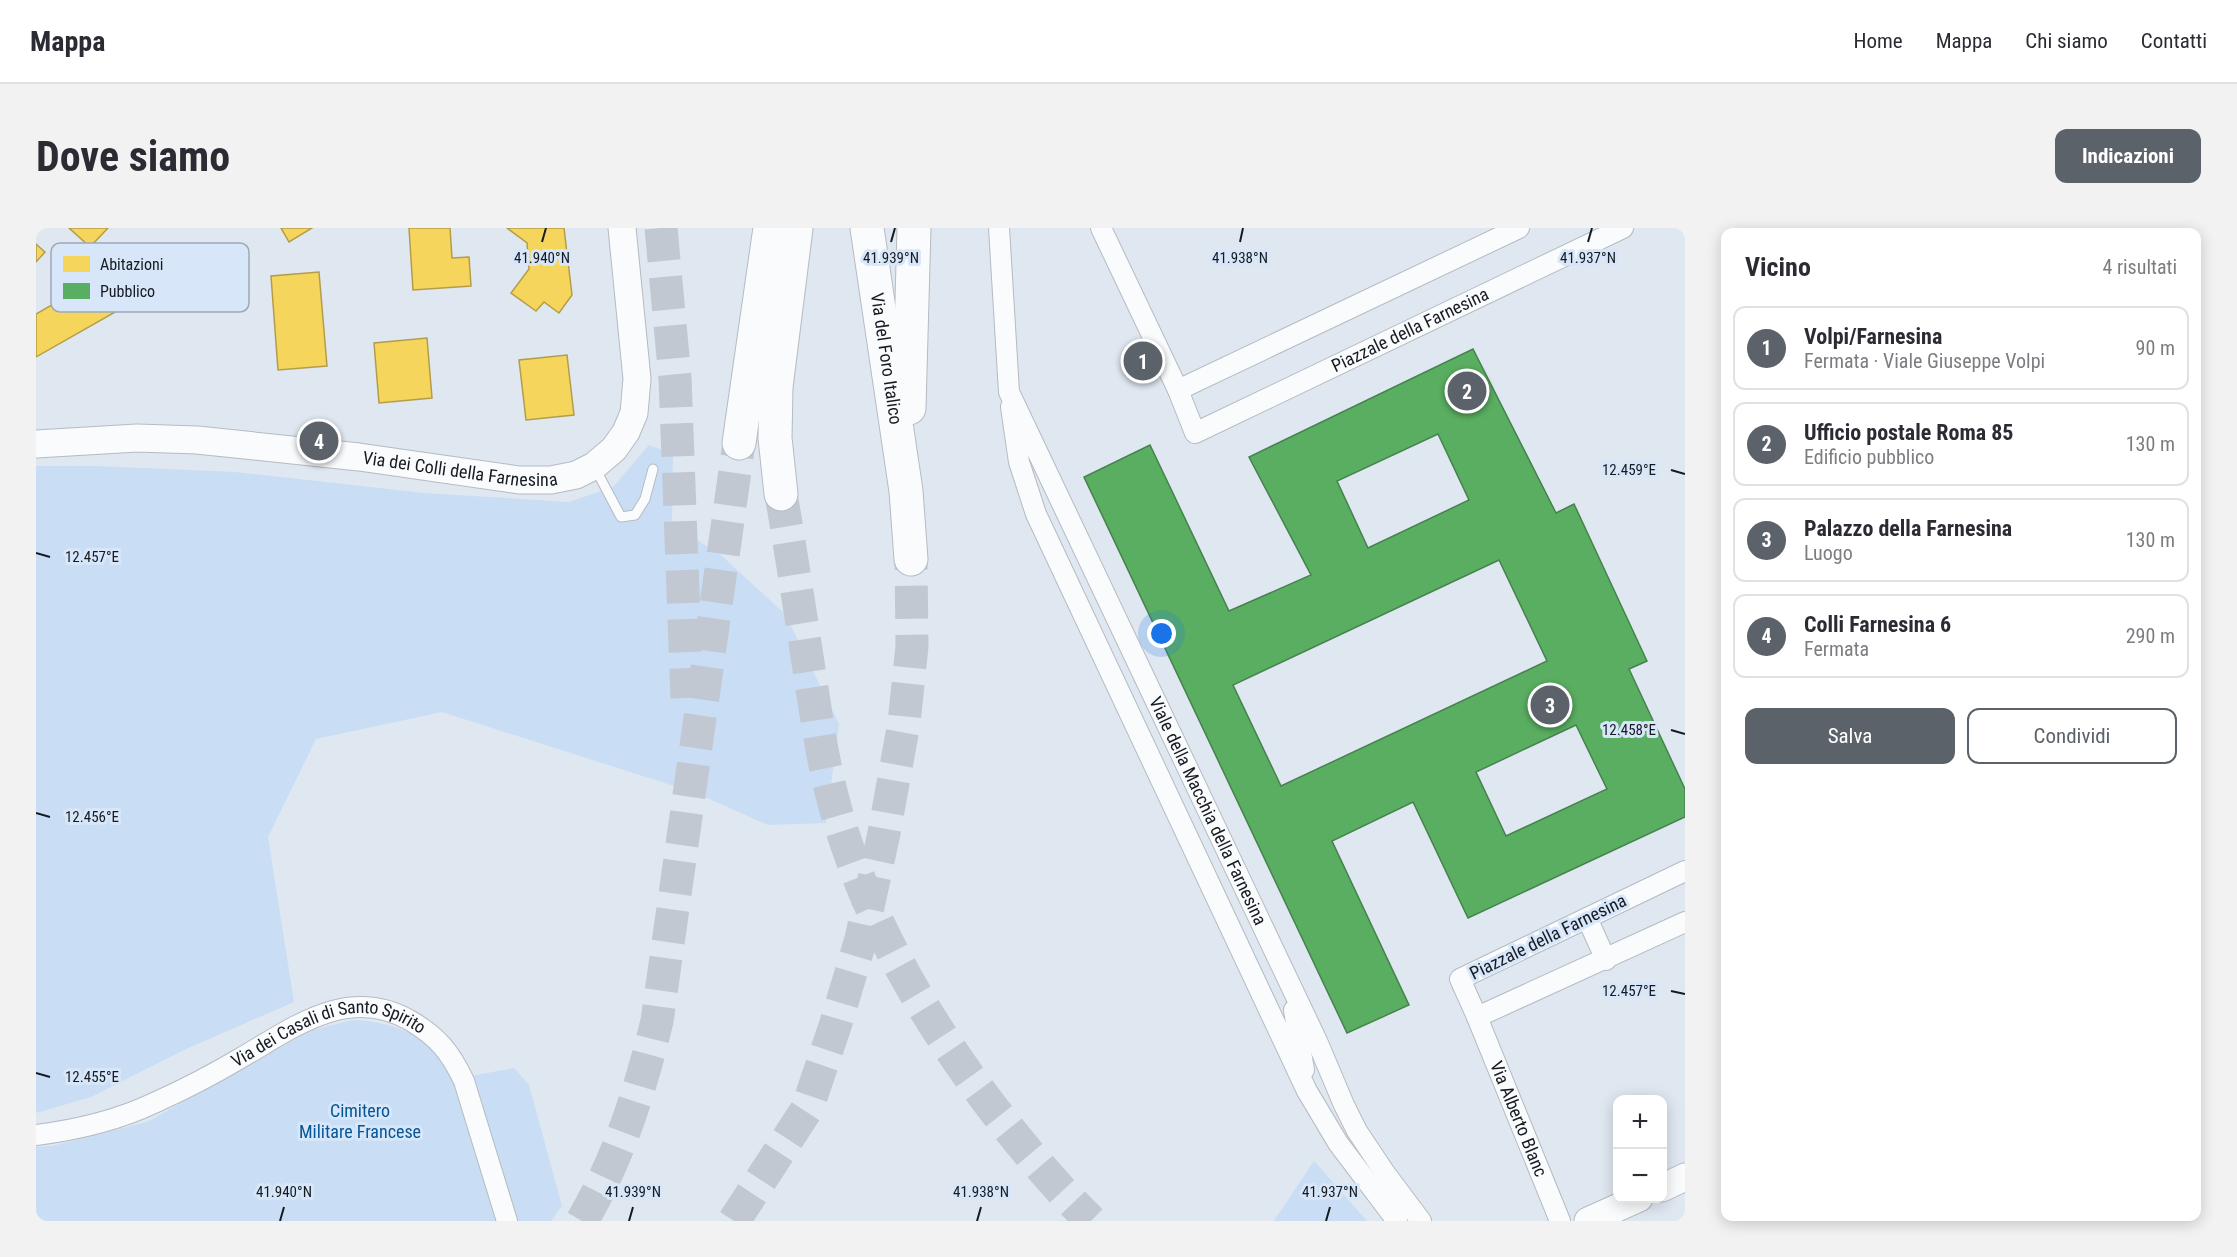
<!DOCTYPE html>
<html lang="it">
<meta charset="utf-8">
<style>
body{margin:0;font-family:"Roboto Condensed",sans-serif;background:#f2f2f3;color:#2b2b33}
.controls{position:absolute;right:18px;bottom:18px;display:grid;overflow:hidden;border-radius:12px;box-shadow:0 3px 15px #0003}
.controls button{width:54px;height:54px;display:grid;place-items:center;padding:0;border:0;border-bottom:2px solid #e1e1e2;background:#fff;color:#2b2b33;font:30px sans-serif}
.you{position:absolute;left:1126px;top:406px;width:21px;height:21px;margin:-15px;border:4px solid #fff;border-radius:50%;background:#1a73e8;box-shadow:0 0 0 9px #1a73e833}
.badge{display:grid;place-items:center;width:39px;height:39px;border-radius:50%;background:#5c6269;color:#fff;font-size:20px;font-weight:700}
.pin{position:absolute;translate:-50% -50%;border:3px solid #fff;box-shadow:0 2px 6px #0006}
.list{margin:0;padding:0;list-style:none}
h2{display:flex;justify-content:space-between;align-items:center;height:78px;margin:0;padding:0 24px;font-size:26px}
h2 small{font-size:20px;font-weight:400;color:#7c7c81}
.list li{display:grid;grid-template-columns:39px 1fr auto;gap:18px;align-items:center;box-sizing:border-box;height:84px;margin:0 12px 12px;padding:0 12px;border:2px solid #e1e1e2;border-radius:12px}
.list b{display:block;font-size:22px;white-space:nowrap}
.list p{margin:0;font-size:20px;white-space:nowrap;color:#7c7c81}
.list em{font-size:20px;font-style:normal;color:#7c7c81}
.actions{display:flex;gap:12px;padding:18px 24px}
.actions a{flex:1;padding:14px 0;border:2px solid #5c6269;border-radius:12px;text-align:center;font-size:21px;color:#5c6269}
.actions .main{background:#5c6269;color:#fff}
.map{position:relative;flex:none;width:1649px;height:993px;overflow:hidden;border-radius:12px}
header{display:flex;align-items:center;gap:36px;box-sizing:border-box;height:84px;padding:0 30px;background:#fff;border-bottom:2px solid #e1e1e2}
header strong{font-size:28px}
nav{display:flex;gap:33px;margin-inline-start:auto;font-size:21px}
.intro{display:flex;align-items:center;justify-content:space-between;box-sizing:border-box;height:144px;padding:0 36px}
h1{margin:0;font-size:42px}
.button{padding:15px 27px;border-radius:12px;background:#5c6269;color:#fff;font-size:21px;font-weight:700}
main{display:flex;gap:36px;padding:0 36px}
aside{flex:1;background:#fff;border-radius:12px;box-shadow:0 3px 15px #0003}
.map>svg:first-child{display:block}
</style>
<header>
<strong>Mappa</strong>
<nav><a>Home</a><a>Mappa</a><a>Chi siamo</a><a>Contatti</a></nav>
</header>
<div class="intro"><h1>Dove siamo</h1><a class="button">Indicazioni</a></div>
<main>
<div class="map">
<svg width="1649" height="993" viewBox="0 0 1649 993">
<rect width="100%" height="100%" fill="#dfe7f0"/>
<g fill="#c9def4">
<polygon points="613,217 637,226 636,296 686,328 749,386 803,496 790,595 732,597 660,565 406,484 280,511 232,609 258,774 148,822 55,869 0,885 0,238 61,238 199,244 388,265 533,274 577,259"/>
<path d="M317,792c31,1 59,10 83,31 7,7 13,19 19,28l59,-11 15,17 33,121 -11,15h-515v-74l16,-1 95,-24 165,-92z"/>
<polygon points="1278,933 1331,993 1238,993"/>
</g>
<g fill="#f6d55c" stroke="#b39d4a" stroke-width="1.5">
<polygon points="33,0 72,0 54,19"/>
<polygon points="245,0 276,0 253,14"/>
<polygon points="373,0 414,0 416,30 433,29 435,58 377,62"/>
<polygon points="471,0 528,0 536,67 523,85 508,74 500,83 475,65 493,41 491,15"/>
<polygon points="0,16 9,24 0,34"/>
<polygon points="283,44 291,138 242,142 235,48"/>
<polygon points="62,50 81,83 0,129 0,86"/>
<polygon points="391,110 396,170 343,175 338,115"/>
<polygon points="531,127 538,187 490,192 483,132"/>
</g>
<path fill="#5aae61" stroke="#46824e" stroke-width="1.5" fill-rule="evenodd" d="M1437,121l83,164 18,-9 73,157 -18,8 56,120v28l-217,101 -55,-116 -81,39 77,164 -62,28 -263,-556 66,-32 79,166 82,-36 -62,-118zM1402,206l31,66 -101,48 -31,-67zM1463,332l48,101 -266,125 -48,-101zM1540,497l31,64 -101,47 -30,-64z"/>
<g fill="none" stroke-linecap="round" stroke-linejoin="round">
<g stroke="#c1c8d1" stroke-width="33" stroke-dasharray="33 16" stroke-linecap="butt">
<polyline points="625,0 639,150 651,470"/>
<path d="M745,266c10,58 19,117 28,175 7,45 13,90 25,134 31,115 92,219 164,312 29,37 59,73 93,106"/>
<path d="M546,993c37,-63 58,-130 75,-200l82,-578"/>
<polyline points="698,993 771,881 799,798 825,711 848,605 868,495 876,418 875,331"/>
</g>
<g stroke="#b5bbc2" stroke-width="11">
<polyline id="lane" points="559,240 585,289 599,287 609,271 617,241"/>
</g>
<g stroke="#b5bbc2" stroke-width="22">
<g id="street">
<path id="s1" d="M963,0l10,164 308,649 27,64 13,26 28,42 36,48"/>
<path id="s2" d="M1065,0l77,162 17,43 428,-205"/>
<polyline points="1142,162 1483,0"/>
<polyline points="975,179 983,234 1000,286 1271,863 1302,915 1361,993"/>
<polyline points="1649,643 1424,751 1441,789 1649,694"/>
<polyline points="1551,690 1570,732"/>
<polyline points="1258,782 1268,842"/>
<path id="s3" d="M1441,789l83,204"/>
<path id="s4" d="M0,907c40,-5 82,-15 118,-32 29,-13 58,-28 85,-44 54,-31 109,-75 172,-38 28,17 39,31 53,60l43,140"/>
</g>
</g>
<g stroke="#b5bbc2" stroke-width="29">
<g id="secondary">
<path id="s5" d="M0,216l101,-6 60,2 162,17 160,23h32l25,-5 18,-9 20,-17 12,-17 8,-19 3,-34 -15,-151"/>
<polyline points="1626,960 1649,949"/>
<polyline points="1552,993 1603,970"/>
</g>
</g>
<g stroke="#b5bbc2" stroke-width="35">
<g id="highway">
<path id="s6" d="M831,0l39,263 5,68"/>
<polyline points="873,180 878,0"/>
<polyline points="703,215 734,0"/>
<polyline points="745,266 739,210 740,159 760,0"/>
</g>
</g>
<use href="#lane" stroke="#fafbfd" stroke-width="9"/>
<use href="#street" stroke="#fafbfd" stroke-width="20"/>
<use href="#secondary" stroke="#fafbfd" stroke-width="27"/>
<use href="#highway" stroke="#fafbfd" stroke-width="33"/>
</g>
<path fill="none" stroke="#161b21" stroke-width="2" d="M506,14l4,-14M855,14l4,-14M1204,14l3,-14M1552,14l4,-14M1635,242l14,4M0,325l14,4M1635,502l14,4M0,585l14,4M1635,763l14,3M0,845l14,4M244,993l4,-14M593,993l4,-14M941,993l4,-14M1290,993l4,-14"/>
<g text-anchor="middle" stroke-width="6" stroke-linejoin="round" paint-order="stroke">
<g font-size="18" fill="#161b21" stroke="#d7e6f8">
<text dy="6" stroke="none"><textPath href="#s2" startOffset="464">Piazzale della Farnesina</textPath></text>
<text dy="6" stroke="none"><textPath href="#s6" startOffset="132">Via del Foro Italico</textPath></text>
<text dy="6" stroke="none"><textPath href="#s5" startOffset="426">Via dei Colli della Farnesina</textPath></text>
<text dy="6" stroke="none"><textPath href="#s1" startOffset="628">Viale della Macchia della Farnesina</textPath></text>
<text transform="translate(1512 709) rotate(-26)" y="6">Piazzale della Farnesina</text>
<text dy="6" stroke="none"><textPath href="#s4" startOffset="316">Via dei Casali di Santo Spirito</textPath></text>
<text dy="6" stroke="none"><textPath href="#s3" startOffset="110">Via Alberto Blanc</textPath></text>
</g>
<g font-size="18" fill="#055697" stroke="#d7e6f8">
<text x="324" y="889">Cimitero<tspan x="324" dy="21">Militare Francese</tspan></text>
</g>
</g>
<rect x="15" y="15" width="198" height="69" rx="9" fill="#d7e6f8" stroke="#9da9b8" stroke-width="1.5"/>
<rect x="27" y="28" width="27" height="16" fill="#f6d55c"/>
<rect x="27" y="55" width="27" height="16" fill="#5aae61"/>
<g font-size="16" fill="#161b21">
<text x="64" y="42">Abitazioni</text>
<text x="64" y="69">Pubblico</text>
</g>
<g font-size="15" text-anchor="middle" fill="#161b21" stroke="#d7e6f8" stroke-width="6" stroke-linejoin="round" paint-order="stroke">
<text x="506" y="35">41.940°N</text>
<text x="855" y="35">41.939°N</text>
<text x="1204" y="35">41.938°N</text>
<text x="1552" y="35">41.937°N</text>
<text x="1593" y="247">12.459°E</text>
<text x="56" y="334">12.457°E</text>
<text x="1593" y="507">12.458°E</text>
<text x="56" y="594">12.456°E</text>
<text x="1593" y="768">12.457°E</text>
<text x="56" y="854">12.455°E</text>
<text x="248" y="969">41.940°N</text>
<text x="597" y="969">41.939°N</text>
<text x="945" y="969">41.938°N</text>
<text x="1294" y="969">41.937°N</text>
</g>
</svg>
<div class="controls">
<button>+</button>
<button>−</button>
</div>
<div class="you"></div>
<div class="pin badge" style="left:1107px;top:133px">1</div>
<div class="pin badge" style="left:1431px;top:163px">2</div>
<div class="pin badge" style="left:1514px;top:477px">3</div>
<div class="pin badge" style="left:283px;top:213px">4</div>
</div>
<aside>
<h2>Vicino<small>4 risultati</small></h2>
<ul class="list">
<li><span class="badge">1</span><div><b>Volpi/Farnesina</b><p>Fermata · Viale Giuseppe Volpi</p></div><em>90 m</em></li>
<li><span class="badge">2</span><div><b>Ufficio postale Roma 85</b><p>Edificio pubblico</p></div><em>130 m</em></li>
<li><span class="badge">3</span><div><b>Palazzo della Farnesina</b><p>Luogo</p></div><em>130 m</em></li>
<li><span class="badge">4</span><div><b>Colli Farnesina 6</b><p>Fermata</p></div><em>290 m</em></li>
</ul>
<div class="actions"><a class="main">Salva</a><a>Condividi</a></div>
</aside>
</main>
